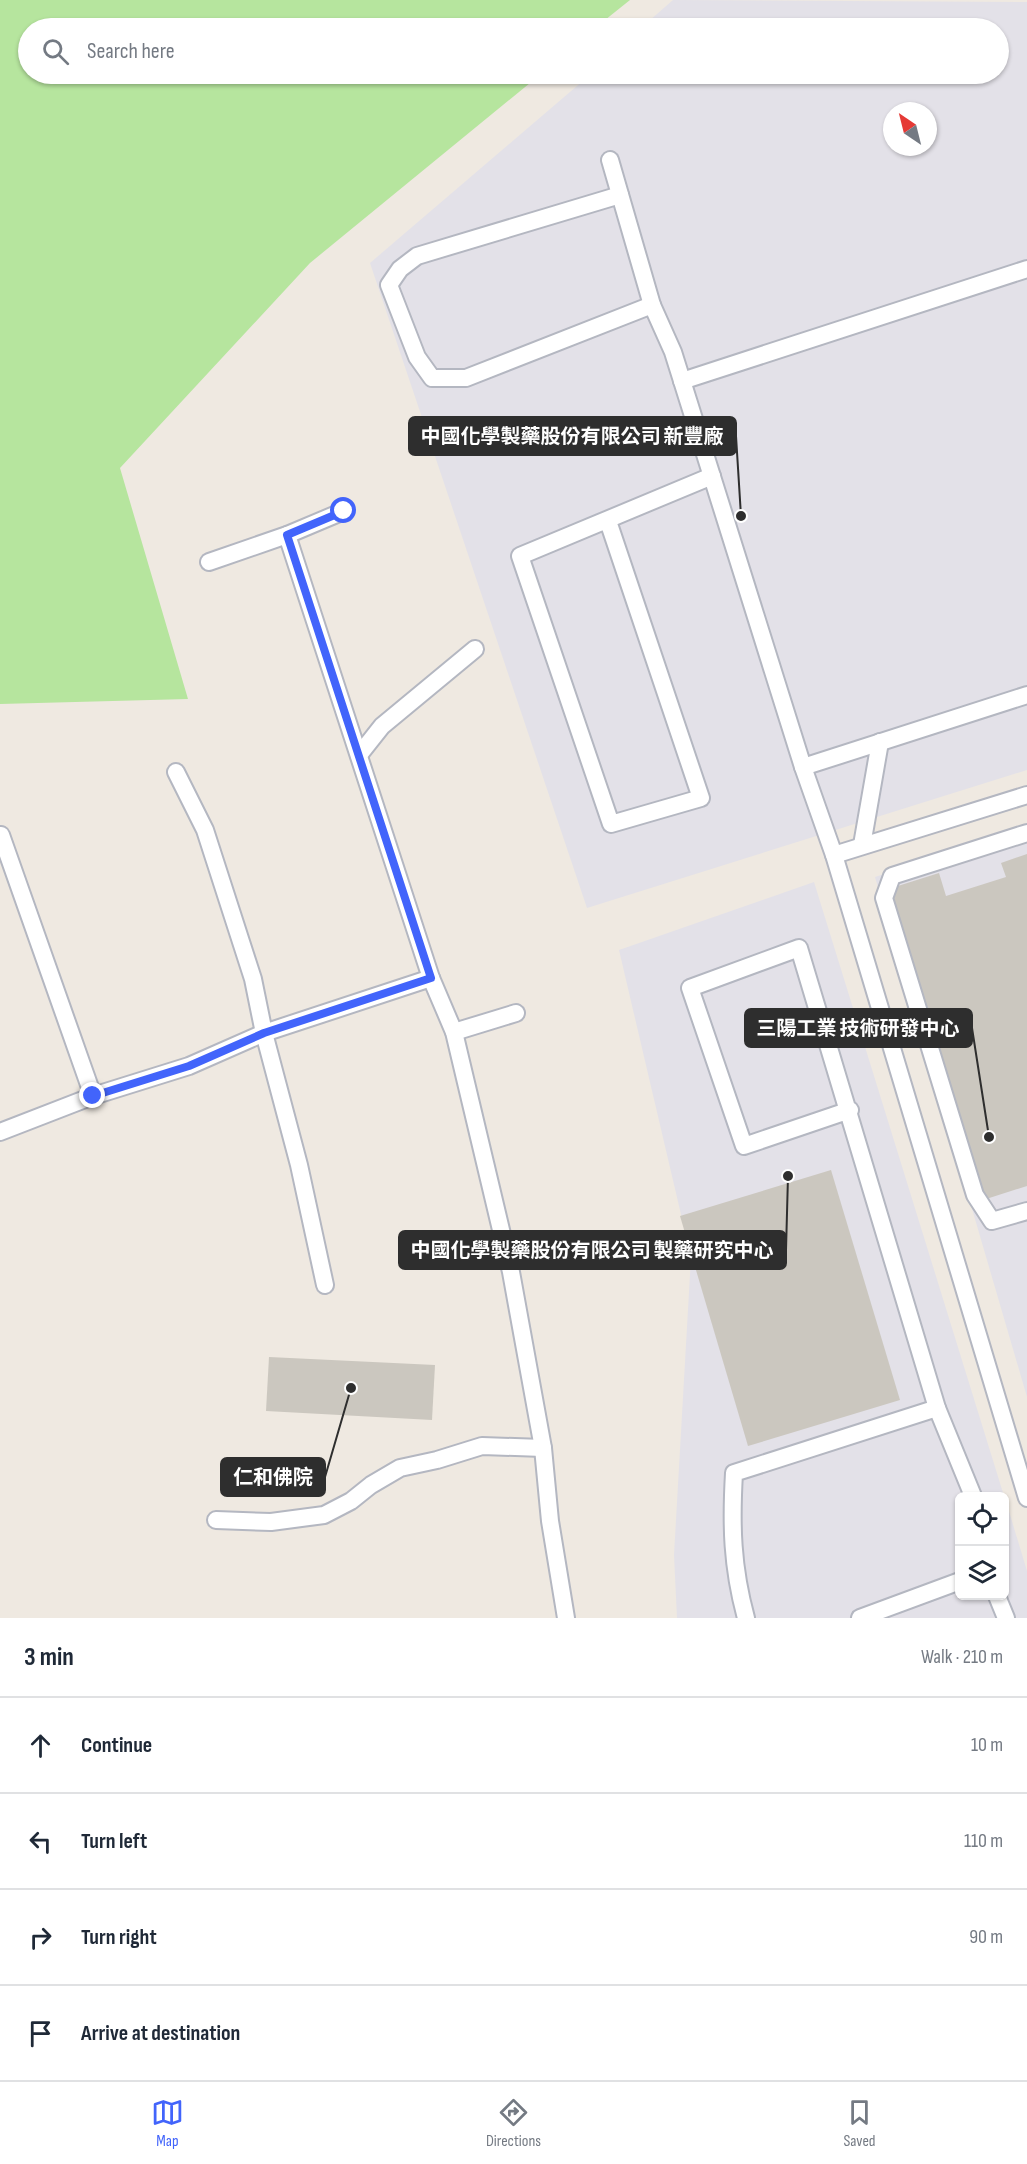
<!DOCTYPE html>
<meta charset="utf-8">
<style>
body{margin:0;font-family:"Sofia Sans Condensed","Noto Sans TC",sans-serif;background:#f6f6f7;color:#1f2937}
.controls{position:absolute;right:18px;bottom:18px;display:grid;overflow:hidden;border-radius:9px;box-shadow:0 2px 4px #0004}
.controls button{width:54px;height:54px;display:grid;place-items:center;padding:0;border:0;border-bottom:2px solid #e0e1e3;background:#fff;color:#1f2937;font:30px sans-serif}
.compass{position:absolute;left:883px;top:102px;width:54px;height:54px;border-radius:50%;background:#fff;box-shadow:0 2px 4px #0004;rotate:325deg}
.stop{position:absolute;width:18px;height:18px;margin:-14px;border:4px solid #4264fb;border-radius:50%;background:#fff}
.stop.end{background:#4264fb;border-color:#fff;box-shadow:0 2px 6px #0008}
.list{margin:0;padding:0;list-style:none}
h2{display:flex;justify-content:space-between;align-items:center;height:78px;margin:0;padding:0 24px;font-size:26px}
h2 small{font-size:20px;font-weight:400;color:#747a83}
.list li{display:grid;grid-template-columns:39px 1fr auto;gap:18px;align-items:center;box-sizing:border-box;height:96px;padding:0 24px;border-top:2px solid #e0e1e3}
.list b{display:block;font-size:22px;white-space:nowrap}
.list em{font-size:20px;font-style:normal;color:#747a83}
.icon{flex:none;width:33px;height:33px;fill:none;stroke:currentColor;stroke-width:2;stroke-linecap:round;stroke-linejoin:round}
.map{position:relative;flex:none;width:1027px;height:1618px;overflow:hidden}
.search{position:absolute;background:#fff;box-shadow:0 2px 4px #0004;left:18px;right:18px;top:18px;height:66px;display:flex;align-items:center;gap:15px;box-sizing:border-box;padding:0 21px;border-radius:33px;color:#747a83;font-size:22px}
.sheet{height:462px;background:#fff}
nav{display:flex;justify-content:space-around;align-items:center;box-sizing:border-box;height:84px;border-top:2px solid #e0e1e3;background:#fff;font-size:16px;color:#747a83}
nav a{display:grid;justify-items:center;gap:3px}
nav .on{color:#4264fb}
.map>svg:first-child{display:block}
</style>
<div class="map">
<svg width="1027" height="1618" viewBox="0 0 1027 1618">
<rect width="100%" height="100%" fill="#efe9e1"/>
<g fill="#e3e1e8" fill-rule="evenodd">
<path d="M673,0l354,2v768l-440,138 -217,-645 221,-189h407v-46h-357zM892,111h36v36h-36z"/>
<polygon points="1027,827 1027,1397 875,877"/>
<polygon points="814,882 1004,1496 960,1496 960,1596 1004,1596 1005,1498 1027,1571 1027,1618 677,1618 674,1555 691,1257 619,950"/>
</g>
<polygon fill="#b6e59e" points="0,0 630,0 595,28 28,28 28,74 541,74 310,263 120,468 188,699 0,704"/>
<g fill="#cbc7bf">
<polygon points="1027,854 1027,1186 980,1201 882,891 939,873 946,896 1006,877 1001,863"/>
<polygon points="831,1170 900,1400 748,1446 680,1216"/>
<polygon points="269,1357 435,1365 432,1420 266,1411"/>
</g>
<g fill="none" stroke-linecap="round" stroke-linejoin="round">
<g stroke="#b4b7c1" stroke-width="20">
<g id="service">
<polyline points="610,160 652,305 673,352 803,767 834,855 1027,1498"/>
<polyline points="620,195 417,256 400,269 389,285 417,357 432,378 466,378 652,305"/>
<polyline points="682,381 1027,269"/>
<polyline points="608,521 701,798 611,824 520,556 712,476"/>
<polyline points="287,535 431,978 454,1032 511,1272 543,1448 550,1521 566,1618"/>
<polyline points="209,562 287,535 344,511"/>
<polyline points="359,755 382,726 475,649"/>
<polyline points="803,767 1027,695"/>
<polyline points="176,772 205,830 253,979 264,1033 299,1165 325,1285"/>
<polyline points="1027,833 892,876 884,898 975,1195 992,1221 1027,1211"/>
<polyline points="1,835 93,1096"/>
<polyline points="862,845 880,742"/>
<polyline points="834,855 1027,795"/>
<polyline points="454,1032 516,1013"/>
<polyline points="850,1110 744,1146 690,988 799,948 937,1408 973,1496"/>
<polyline points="0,1132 93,1096 189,1066 264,1033 431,978"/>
<polyline points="216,1520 271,1522 324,1515 351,1501 371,1485 400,1468 437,1460 482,1446 543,1448"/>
<polyline points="997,1596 1006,1618"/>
<path d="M746,1618c-14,-51 -15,-93 -12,-145l203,-65"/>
<polyline points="860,1618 960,1581"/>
</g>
</g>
<use href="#service" stroke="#fff" stroke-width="16"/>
</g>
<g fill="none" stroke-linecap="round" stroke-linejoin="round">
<polyline stroke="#4264fb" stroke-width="8" points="93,1096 189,1066 264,1033 431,978 287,535 344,511"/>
</g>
<path fill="none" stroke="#2e2e2e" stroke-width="2" d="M741 516L736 436M989 1137L972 1028M788 1176L786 1250M351 1388L325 1477"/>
<g fill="#2e2e2e" stroke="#fff" stroke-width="2">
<circle cx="741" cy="516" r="6"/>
<circle cx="989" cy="1137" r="6"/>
<circle cx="788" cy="1176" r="6"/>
<circle cx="351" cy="1388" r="6"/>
</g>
<g fill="#2e2e2e" stroke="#2e2e2e" stroke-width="2">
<rect x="409" y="417" width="327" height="38" rx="6"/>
<rect x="745" y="1009" width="227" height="38" rx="6"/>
<rect x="399" y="1231" width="387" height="38" rx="6"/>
<rect x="221" y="1458" width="104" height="38" rx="6"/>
</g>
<g font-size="20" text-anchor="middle" font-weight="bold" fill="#fff">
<text x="572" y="443">中國化學製藥股份有限公司 新豐廠</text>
<text x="858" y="1035">三陽工業 技術研發中心</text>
<text x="592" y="1257">中國化學製藥股份有限公司 製藥研究中心</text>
<text x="273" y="1484">仁和佛院</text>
</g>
</svg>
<div class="controls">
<button><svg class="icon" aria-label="locate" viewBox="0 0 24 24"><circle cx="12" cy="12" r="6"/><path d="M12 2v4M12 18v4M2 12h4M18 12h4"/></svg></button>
<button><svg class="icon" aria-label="layers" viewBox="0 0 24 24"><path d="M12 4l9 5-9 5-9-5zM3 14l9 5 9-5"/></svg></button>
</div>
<svg class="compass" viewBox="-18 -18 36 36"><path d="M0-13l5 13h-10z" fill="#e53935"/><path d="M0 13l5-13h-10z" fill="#747a83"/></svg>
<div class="stop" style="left:344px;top:511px"></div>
<div class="stop end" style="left:93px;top:1096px"></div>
<div class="search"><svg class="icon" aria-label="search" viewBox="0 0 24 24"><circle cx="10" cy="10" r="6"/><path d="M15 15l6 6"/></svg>Search here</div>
</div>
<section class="sheet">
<h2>3 min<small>Walk · 210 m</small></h2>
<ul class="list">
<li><svg class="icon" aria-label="ahead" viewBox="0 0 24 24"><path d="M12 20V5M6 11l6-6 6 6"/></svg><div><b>Continue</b></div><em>10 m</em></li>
<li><svg class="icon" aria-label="left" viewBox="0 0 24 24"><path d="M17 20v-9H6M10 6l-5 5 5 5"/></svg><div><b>Turn left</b></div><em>110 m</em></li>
<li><svg class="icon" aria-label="right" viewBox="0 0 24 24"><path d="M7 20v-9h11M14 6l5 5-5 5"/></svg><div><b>Turn right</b></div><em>90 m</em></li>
<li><svg class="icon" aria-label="arrive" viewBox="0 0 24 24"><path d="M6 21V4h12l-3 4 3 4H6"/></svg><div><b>Arrive at destination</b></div></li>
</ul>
</section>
<nav>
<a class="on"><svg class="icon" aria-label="map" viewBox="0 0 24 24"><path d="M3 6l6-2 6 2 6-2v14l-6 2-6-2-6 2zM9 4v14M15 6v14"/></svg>Map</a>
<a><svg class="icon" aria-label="directions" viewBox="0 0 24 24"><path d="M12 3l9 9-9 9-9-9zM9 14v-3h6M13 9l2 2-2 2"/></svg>Directions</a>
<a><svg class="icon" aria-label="saved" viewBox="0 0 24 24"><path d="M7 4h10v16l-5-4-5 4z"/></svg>Saved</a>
</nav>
